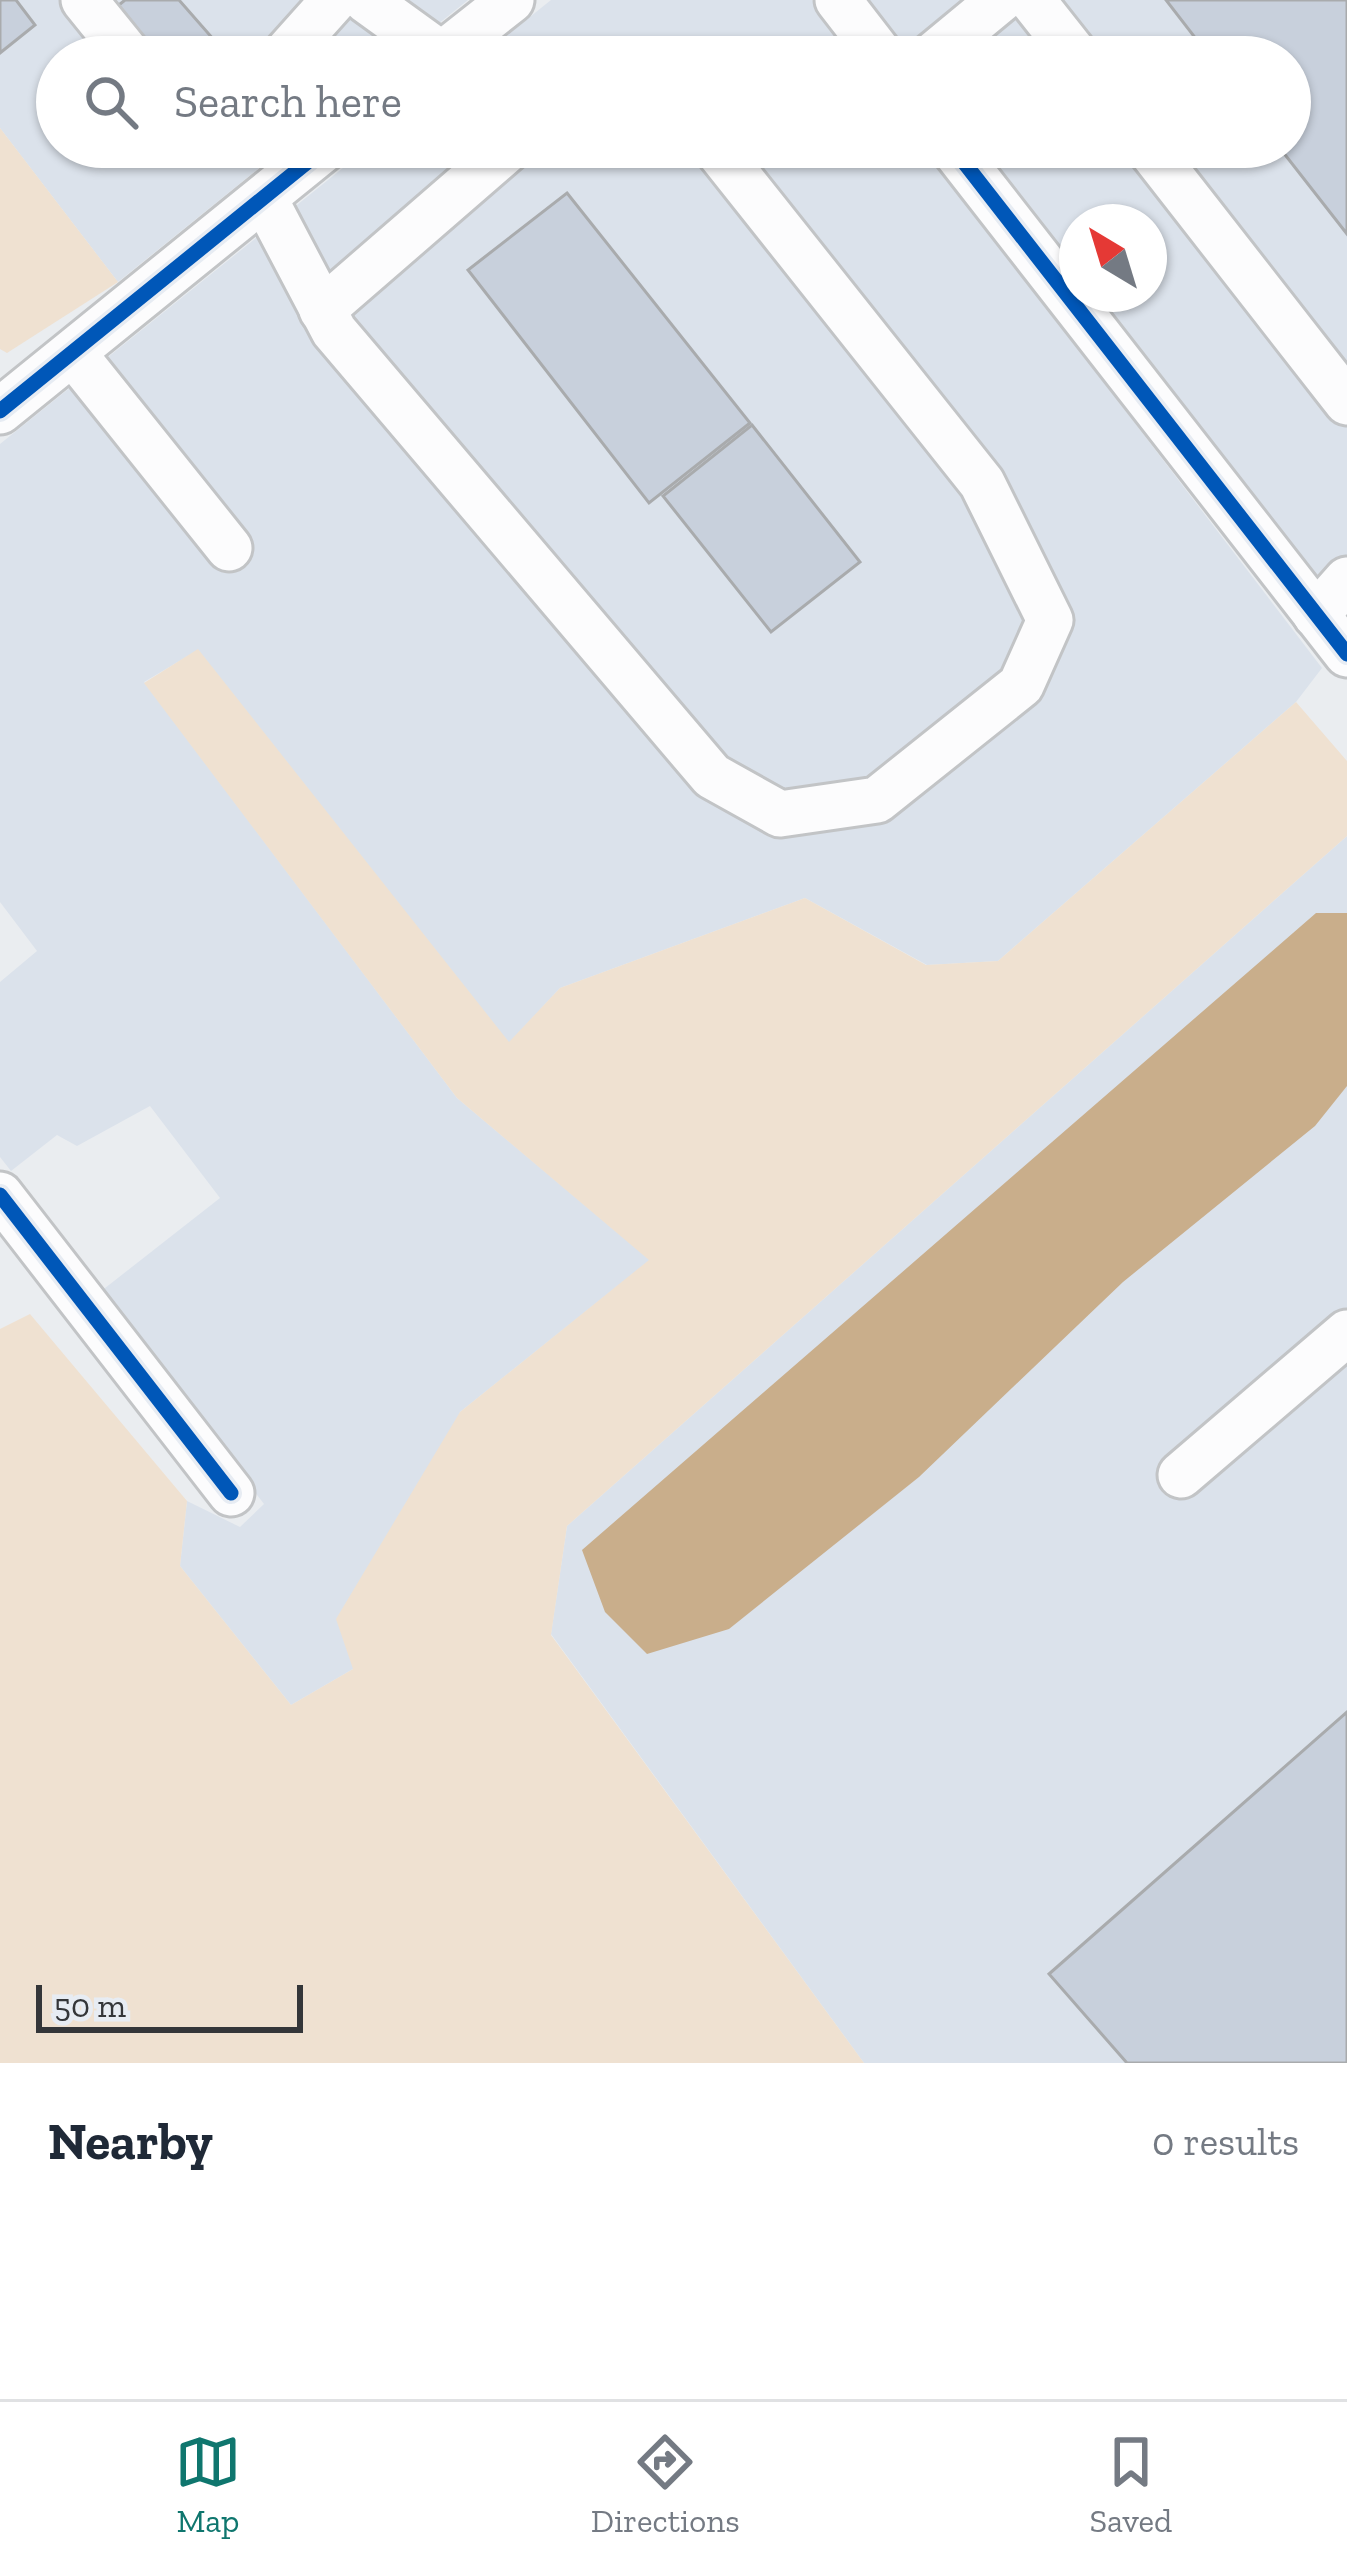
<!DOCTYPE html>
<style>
body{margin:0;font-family:"Zilla Slab",serif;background:#f6f6f7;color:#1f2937}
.compass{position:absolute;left:1059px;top:204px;width:108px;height:108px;border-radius:50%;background:#fff;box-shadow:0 3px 9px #0004;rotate:322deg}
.scale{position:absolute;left:36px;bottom:30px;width:267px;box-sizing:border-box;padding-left:12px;border:6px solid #343639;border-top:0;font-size:33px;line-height:42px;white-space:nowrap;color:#343639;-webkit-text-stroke:9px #e7ecf3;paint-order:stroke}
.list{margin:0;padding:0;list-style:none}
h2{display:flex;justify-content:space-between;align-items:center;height:156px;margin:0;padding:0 48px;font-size:51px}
h2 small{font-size:39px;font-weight:400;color:#747a83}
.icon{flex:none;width:66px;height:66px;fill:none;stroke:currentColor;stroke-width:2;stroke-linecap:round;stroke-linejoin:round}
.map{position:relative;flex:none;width:1347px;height:2063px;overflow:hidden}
.search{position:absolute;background:#fff;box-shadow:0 3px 9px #0004;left:36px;right:36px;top:36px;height:132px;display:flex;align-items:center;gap:30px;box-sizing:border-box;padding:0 42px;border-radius:66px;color:#747a83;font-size:45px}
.sheet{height:336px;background:#fff}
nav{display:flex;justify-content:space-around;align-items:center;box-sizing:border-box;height:168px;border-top:3px solid #e0e1e3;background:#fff;font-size:33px;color:#747a83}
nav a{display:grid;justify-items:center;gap:6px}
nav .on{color:#0f766e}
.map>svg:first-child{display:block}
</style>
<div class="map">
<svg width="1347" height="2063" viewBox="0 0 1347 2063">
<rect width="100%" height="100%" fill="#eaedf0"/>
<g fill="#dbe2eb">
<polygon points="0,0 468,0 397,57 57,57 57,147 285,147 118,282 0,128"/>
<polygon points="551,0 812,0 855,57 480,57"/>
<polygon points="862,0 1347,0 1347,623 1091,294 1149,294 1149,222 1077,222 1077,276 977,147 1290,147 1290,57 907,57"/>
<polygon points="369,147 924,147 1322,668 1296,702 998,961 927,965 805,898 560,988 509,1043 198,650 144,682 457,1098 650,1260 460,1412 353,1669 291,1705 180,1566 187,1501 240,1527 264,1504 100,1292 220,1198 150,1106 77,1146 57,1135 11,1171 0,1157 0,982 37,951 0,902 0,444"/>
<polygon points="1347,836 1347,2063 864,2063 551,1634 567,1526"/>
</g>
<g fill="#efe1d1">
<polygon points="0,128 118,282 7,353 0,349"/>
<polygon points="198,649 509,1042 560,988 805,898 926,965 998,961 1296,702 1347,761 1347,836 567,1526 551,1635 864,2063 0,2063 0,1329 30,1314 187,1501 180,1566 291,1705 353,1669 336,1619 460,1412 649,1260 457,1098 144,683"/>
</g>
<polygon fill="#c9ae8b" points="1316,913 1347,913 1347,1086 1315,1126 1123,1282 919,1477 729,1629 647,1654 605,1612 582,1550"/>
<g fill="#c8d0dc" stroke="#a9abad" stroke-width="3">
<polygon points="0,0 16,0 35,25 0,53"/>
<polygon points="125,0 179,0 222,49 213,57 156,57 114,9"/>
<polygon points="1166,0 1347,0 1347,234 1279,147 1290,147 1290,57 1210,57"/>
<polygon points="567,193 750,423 649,503 468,270"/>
<polygon points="752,425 860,562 771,632 663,496"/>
<polygon points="1347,1712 1347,2063 1127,2063 1049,1974"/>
</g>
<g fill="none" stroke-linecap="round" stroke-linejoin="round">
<g stroke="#c2c4c6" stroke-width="51">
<g id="minor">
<polyline points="84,0 130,57"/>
<polyline points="366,0 442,55"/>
<polyline points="838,0 882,57"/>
<polyline points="1032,0 1077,57"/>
<polyline points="283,57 334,0"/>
<polyline points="439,57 511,0"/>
<polyline points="931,57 1000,0"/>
<polyline points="952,147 1347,654"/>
<polyline points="1148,147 1347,402"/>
<polyline points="264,198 334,331 712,776 780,814 877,800 1021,685 1050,620 982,483 715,147"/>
<polyline points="322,310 510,147"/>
<polyline points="73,353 229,548"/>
<polyline points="0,411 326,147"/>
<polyline points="1316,615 1347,580"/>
<polyline points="0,1195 231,1493"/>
<polyline points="1181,1475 1347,1333"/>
</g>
</g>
<use href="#minor" stroke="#fcfcfd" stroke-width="45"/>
<g stroke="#e7ecf3" stroke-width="22">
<g id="cycleway">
<polyline points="952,147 1347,654"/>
<polyline points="0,411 326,147"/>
<polyline points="0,1195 231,1493"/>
</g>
</g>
<use href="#cycleway" stroke="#0057b8" stroke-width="15"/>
</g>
</svg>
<svg class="compass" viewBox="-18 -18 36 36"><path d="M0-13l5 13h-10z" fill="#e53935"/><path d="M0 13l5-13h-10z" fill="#747a83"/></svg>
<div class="scale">50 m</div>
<div class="search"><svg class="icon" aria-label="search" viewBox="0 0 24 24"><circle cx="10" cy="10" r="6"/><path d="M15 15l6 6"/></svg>Search here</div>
</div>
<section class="sheet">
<h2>Nearby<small>0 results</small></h2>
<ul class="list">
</ul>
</section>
<nav>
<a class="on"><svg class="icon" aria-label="map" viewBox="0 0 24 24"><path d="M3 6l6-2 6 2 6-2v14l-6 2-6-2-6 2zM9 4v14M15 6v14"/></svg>Map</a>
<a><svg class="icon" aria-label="directions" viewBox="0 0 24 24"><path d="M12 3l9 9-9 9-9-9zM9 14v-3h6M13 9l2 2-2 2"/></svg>Directions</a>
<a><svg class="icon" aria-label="saved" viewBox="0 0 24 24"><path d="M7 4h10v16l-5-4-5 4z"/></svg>Saved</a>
</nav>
